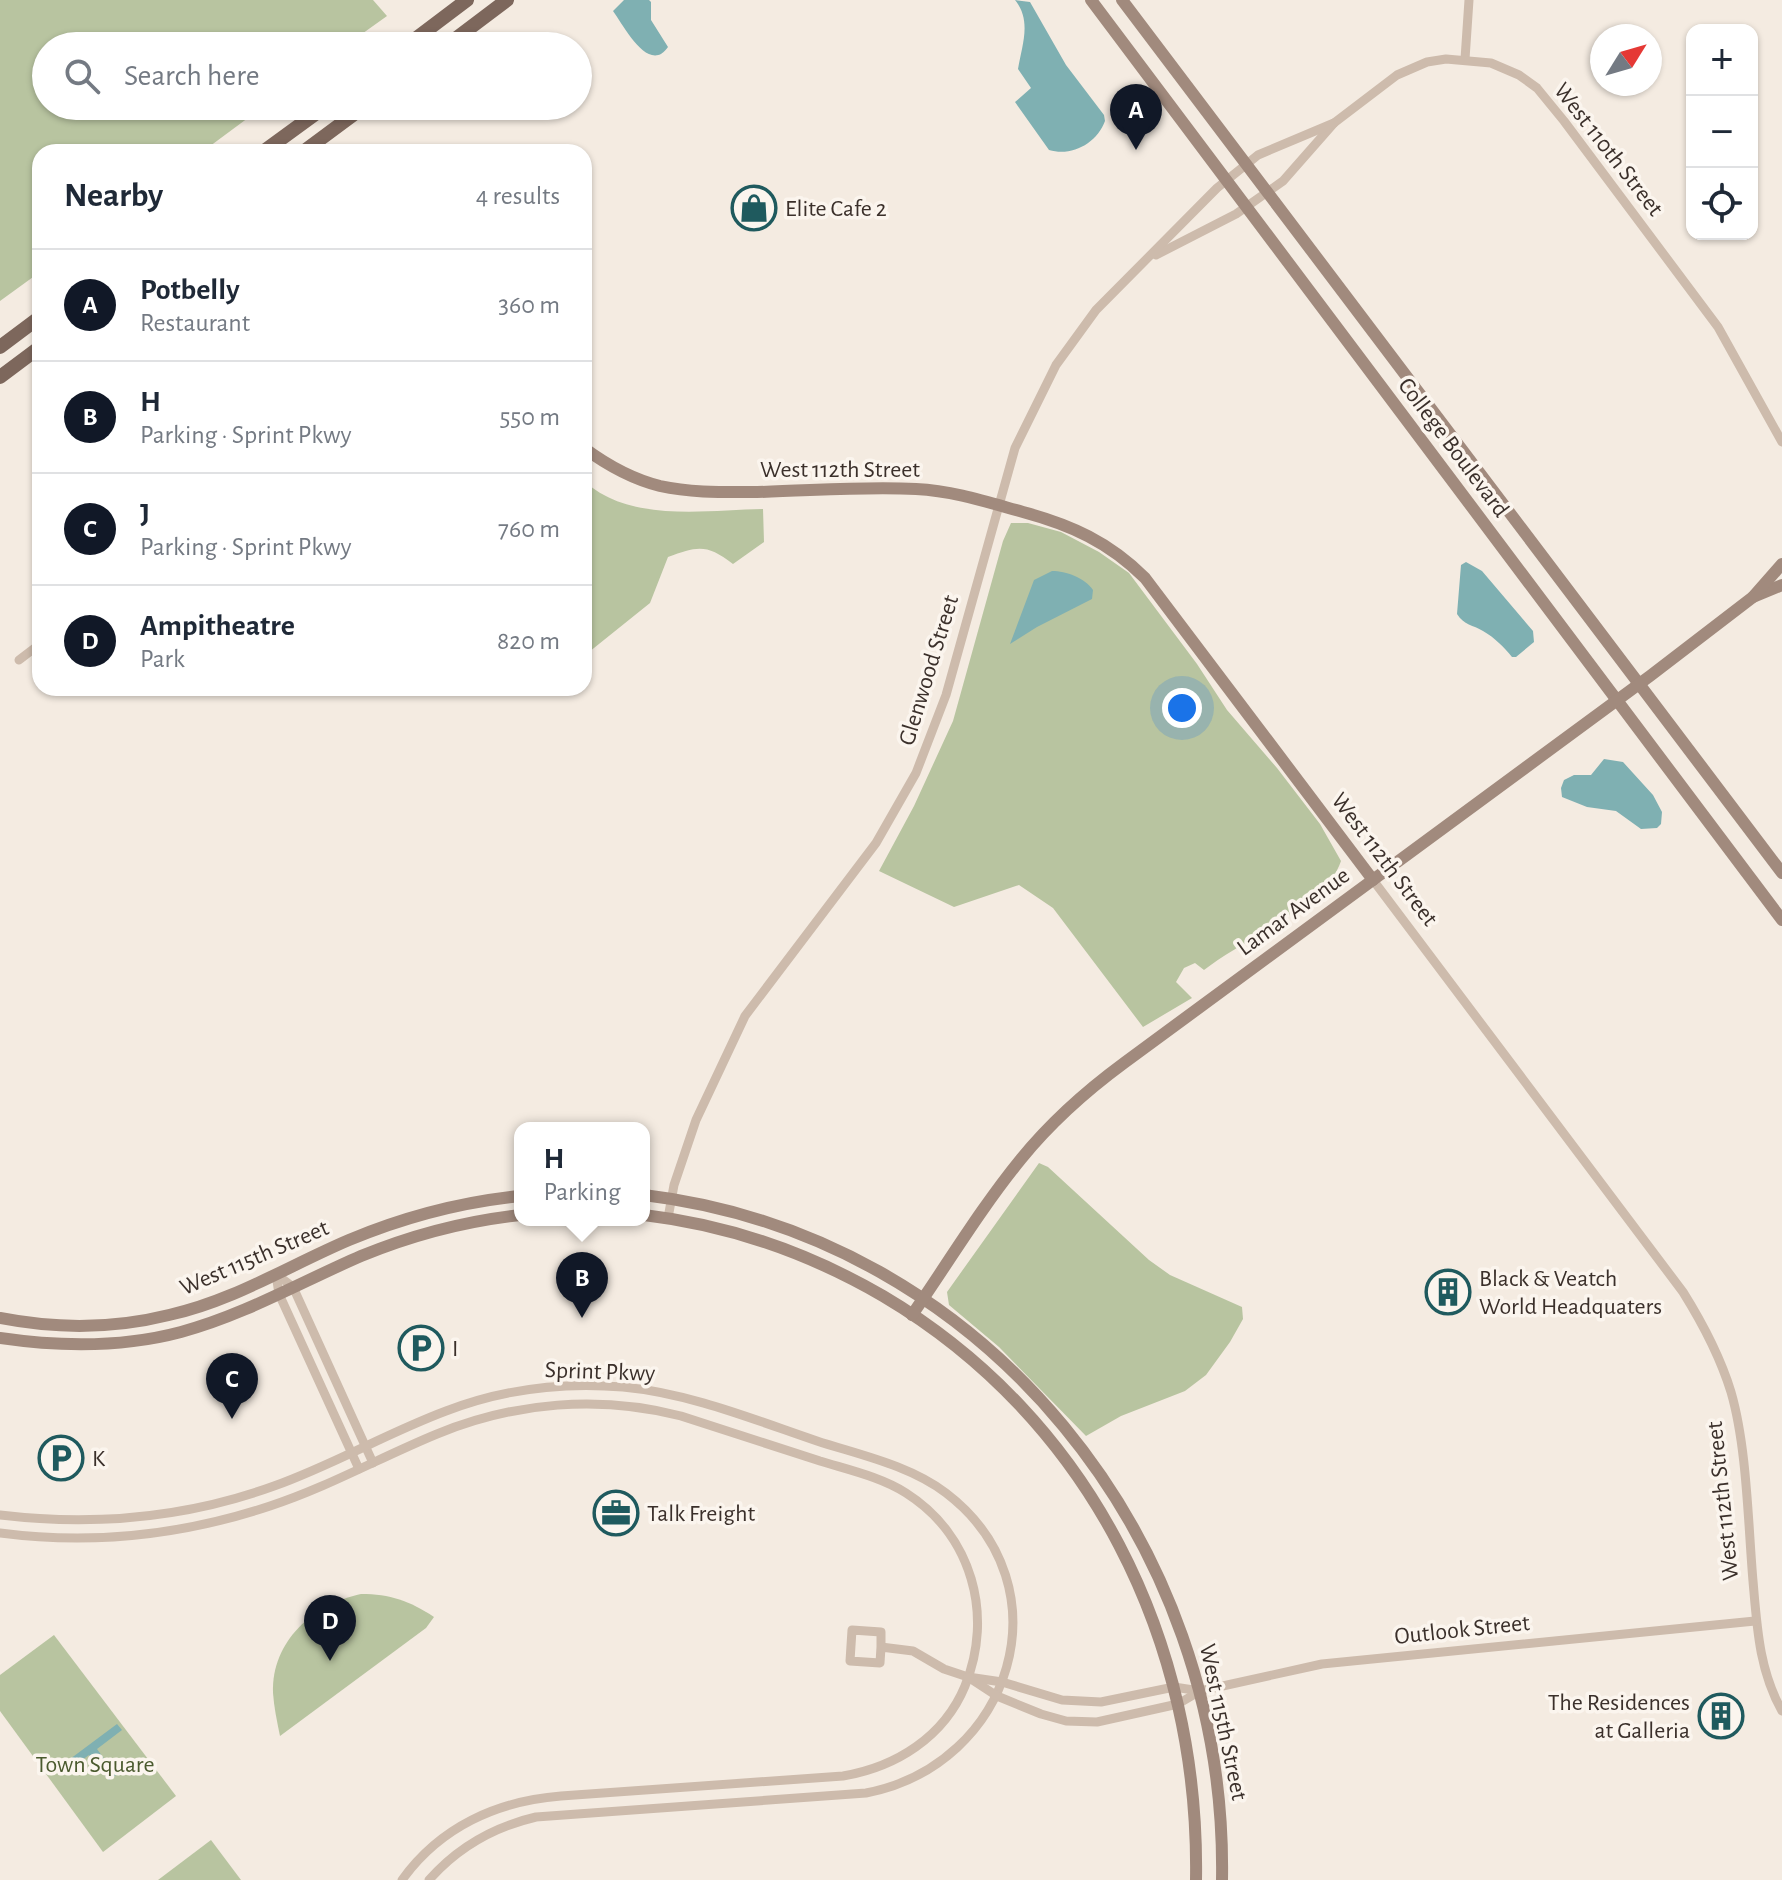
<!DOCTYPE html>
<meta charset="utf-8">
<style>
body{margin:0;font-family:"Alegreya Sans",sans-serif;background:#f2f2f3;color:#1f2937}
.controls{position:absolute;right:24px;top:24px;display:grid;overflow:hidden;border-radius:16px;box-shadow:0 2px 6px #0004}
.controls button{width:72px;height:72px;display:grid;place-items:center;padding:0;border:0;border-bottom:2px solid #e0e1e3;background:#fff;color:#1f2937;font:40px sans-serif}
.compass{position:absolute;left:1590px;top:24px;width:72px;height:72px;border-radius:50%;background:#fff;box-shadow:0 2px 6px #0004;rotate:53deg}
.you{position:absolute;left:1182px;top:708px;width:28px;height:28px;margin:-20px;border:6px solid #fff;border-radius:50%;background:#1a73e8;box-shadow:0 0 0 12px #1a73e833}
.badge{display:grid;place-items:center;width:52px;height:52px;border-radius:50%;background:#111827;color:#fff;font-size:26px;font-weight:700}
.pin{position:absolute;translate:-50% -66px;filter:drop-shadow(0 2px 4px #0008)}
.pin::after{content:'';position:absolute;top:42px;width:28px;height:24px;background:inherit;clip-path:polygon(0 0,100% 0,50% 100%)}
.popup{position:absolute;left:514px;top:1122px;width:136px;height:104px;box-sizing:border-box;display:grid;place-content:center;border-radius:16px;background:#fff;filter:drop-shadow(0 2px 6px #0005);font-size:26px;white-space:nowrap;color:#747a83}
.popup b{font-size:30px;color:#1f2937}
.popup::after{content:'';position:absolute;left:50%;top:100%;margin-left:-16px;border:16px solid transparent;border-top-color:#fff}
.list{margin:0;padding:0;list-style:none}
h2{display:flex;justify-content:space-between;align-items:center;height:104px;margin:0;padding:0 32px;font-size:34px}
h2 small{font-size:26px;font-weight:400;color:#747a83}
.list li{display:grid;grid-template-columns:52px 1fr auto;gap:24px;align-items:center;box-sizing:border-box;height:112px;padding:0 32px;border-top:2px solid #e0e1e3}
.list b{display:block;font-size:30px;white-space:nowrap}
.list p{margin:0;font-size:26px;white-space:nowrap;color:#747a83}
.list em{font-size:26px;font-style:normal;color:#747a83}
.icon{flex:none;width:44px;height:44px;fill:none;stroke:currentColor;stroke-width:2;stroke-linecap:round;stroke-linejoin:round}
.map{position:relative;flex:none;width:1782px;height:1880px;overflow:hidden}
.search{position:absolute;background:#fff;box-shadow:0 2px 6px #0004;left:32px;top:32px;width:560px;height:88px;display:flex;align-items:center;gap:20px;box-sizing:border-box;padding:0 28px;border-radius:44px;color:#747a83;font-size:30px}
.panel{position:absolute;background:#fff;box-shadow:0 2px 6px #0004;left:32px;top:144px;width:560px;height:552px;border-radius:24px}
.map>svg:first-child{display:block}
</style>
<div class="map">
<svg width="1782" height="1880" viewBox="0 0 1782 1880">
<rect width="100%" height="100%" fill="#f4ebe1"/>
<g fill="#b8c4a0">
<polygon points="0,0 373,0 387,16 345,46 46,46 46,106 264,106 202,152 40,152 40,272 0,301"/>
<path d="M584,481c46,42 121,29 179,28l1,33 -31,22c-26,-20 -35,-18 -65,-7l-18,46 -66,53z"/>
<path d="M1011,523h17l33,9 38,20 30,21 68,91 30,46 50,58 43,56 21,37c-14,44 -101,80 -137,109l-9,-7 -11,5 -8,14 16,16 -49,29 -90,-119 -34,-23 -65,22 -75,-36 35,-65 39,-85 50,-180z"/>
<polygon points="1039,1163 1048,1167 1149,1260 1170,1275 1242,1307 1243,1319 1230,1342 1206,1375 1185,1391 1121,1416 1086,1436 999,1347 949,1305 947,1292"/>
<path d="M361,1594c29,0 49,7 73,23l-8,11 -146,108c-3,-14 -6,-29 -7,-43 -2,-52 41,-89 88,-99z"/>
<polygon points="54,1635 176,1796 103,1852 0,1711 0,1675"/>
<polygon points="211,1840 241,1880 158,1880"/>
</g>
<g fill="#7fb0b2">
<path d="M624,0h25l2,2v18l17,27c-19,28 -44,-21 -55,-36z"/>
<path d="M1015,0l15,2 36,63 38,50 1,6c-8,22 -33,36 -56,29l-34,-48 16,-14 -13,-19c4,-24 14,-48 -3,-69z"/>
<path d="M1466,562l16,9 51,60 1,11 -18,15h-4c-8,-10 -17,-19 -29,-26 -10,-6 -19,-6 -26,-17l4,-49z"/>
<path d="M1052,571c14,0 33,7 41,19l-1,9 -55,28 -27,17 24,-64z"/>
<polygon points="1604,759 1623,762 1653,795 1662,812 1661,824 1657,828 1641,829 1616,811 1587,807 1562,797 1561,788 1564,780 1574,775 1591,775"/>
<polygon points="117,1724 122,1730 97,1749 116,1775 109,1780 89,1755 71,1768 66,1762"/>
</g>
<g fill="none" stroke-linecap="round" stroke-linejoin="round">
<g stroke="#cdbbac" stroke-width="9">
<polyline points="1465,59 1469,0"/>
<polyline points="1156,255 1236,214 1283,181 1334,123 1397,75 1427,62 1446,59 1491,63 1519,75 1537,88 1564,121 1718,327 1782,442"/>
<polyline points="19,660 40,644"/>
<path d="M1373,880l310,412c20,32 37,64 48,100 16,55 17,131 22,189 4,46 6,89 29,130"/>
<polyline points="668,1218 674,1185 696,1120 745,1016 876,843 916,773 946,695 1015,448 1056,365 1096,310 1217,188 1258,155 1334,123"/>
<polyline points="276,1274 293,1287 373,1463"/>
<polyline points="276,1274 279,1294 359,1469"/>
<path d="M0,1515c93,11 186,3 274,-29 59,-21 113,-53 172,-75 57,-22 117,-29 177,-24 66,6 132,33 194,54 43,14 92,24 129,52 122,93 66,272 -80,300l-330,24c-43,10 -78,30 -107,63"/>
<path d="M0,1533c91,12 183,2 270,-27 58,-19 111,-49 167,-72 77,-32 163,-39 244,-18 47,15 93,30 139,45 29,9 61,16 86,32 66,42 88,122 59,193 -21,51 -69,81 -122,90l-282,20c-64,5 -121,31 -159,84"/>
<polyline points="881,1647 880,1663 850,1661 852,1630 881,1632 881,1647 913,1651 944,1669 968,1677 1002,1682 1062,1700 1101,1702 1174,1687 1200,1691"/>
<polyline points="968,1677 997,1696 1041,1714 1066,1721 1097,1722 1178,1704 1200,1691 1322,1664 1755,1621"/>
</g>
<g stroke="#a18a7d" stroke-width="12">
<polyline points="1091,0 1782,920"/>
<polyline points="1122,0 1782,873"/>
<path d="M584,448c23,17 48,31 76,38 32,7 65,6 97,6 53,-1 106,-6 159,-3 38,2 71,13 107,23 48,13 86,30 122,66l228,302"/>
<polyline points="1753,597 1782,585"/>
<path d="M644,1195c342,41 584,347 578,685"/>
<path d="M644,1215c85,10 165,38 239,81 208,123 317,346 313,584"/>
<path d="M912,1315c36,-52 69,-107 109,-156 30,-37 65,-68 103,-96l526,-387 103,-79 29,-33"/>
<path d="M0,1318c56,11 113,11 169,-3 64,-14 121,-50 180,-75 55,-23 112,-38 171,-44"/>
<path d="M0,1338c61,9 121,10 181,-6 63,-17 120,-50 180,-76 51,-21 104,-35 159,-41"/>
</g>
<g stroke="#7d675c" stroke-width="14">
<polyline points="406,46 467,0"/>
<polyline points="446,46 507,0"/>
<polyline points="263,152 326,106"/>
<polyline points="303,152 365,106"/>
<polyline points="0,347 40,317"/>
<polyline points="0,377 40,347"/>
</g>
</g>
<defs>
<g id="shop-ring" transform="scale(2.3)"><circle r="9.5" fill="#fbf5ee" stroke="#1f5a5e" stroke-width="1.5"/><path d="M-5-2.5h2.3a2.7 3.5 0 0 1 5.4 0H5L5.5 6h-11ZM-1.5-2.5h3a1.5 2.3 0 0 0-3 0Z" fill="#1f5a5e"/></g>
<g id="building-ring" transform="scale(2.3)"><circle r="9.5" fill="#fbf5ee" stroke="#1f5a5e" stroke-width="1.5"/><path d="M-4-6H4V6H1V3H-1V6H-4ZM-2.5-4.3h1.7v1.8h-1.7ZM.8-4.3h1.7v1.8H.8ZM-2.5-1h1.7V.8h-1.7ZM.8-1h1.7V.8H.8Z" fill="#1f5a5e"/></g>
<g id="parking-ring" transform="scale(2.3)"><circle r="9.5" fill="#fbf5ee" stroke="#1f5a5e" stroke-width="1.5"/><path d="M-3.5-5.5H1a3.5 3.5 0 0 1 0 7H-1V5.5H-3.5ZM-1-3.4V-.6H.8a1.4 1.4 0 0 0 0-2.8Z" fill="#1f5a5e"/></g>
<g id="office-ring" transform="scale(2.3)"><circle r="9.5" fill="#fbf5ee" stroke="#1f5a5e" stroke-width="1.5"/><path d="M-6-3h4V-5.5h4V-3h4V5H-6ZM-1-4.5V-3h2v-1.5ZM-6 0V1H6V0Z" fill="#1f5a5e"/></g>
</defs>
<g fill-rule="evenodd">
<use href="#shop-ring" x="754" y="208"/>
<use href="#building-ring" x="1448" y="1292"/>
<use href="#parking-ring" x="421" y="1348"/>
<use href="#parking-ring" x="61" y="1458"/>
<use href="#office-ring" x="616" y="1513"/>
<use href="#building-ring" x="1721" y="1716"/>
</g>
<g text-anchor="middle" stroke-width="7" stroke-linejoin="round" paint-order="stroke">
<g font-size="24" fill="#3b302b" stroke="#fbf5ee">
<text transform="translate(1609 149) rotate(52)" y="8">West 110th Street</text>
<text transform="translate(1454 447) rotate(53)" y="8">College Boulevard</text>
<text x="840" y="477">West 112th Street</text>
<text transform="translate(928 670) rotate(-73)" y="8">Glenwood Street</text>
<text transform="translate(1385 859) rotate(53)" y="8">West 112th Street</text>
<text transform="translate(1293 911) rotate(-36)" y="8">Lamar Avenue</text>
<text transform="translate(254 1257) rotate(-23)" y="8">West 115th Street</text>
<text transform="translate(600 1371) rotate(2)" y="8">Sprint Pkwy</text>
<text transform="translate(1722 1501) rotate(-96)" y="8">West 112th Street</text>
<text transform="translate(1462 1629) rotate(-6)" y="8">Outlook Street</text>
<text transform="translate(1224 1722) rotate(78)" y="8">West 115th Street</text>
</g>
<g font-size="24" fill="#3b302b" stroke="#fbf5ee" text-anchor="start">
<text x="785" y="216">Elite Cafe 2</text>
<text x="1479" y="1286">Black &amp; Veatch<tspan x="1479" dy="28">World Headquaters</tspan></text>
<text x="452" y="1356">I</text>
<text x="92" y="1466">K</text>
<text x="647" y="1521">Talk Freight</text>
<text x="1690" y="1710" text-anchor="end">The Residences<tspan x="1690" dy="28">at Galleria</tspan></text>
</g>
<g font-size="24" fill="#4a5a2e" stroke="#fbf5ee">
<text x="95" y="1772">Town Square</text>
</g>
</g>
</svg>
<div class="controls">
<button>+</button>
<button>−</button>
<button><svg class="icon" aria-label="locate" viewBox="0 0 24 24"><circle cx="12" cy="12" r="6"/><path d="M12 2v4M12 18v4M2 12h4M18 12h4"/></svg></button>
</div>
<svg class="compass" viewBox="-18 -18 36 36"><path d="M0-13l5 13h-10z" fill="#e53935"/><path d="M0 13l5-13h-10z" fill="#747a83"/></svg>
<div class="you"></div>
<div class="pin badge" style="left:1136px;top:150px">A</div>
<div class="pin badge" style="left:582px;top:1318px">B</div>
<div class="popup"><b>H</b>Parking</div>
<div class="pin badge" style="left:232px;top:1419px">C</div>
<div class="pin badge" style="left:330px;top:1661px">D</div>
<div class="search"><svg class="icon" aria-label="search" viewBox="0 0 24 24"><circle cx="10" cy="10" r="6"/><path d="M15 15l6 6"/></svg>Search here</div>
<section class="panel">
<h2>Nearby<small>4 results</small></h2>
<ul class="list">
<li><span class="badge">A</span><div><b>Potbelly</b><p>Restaurant</p></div><em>360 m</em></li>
<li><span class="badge">B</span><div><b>H</b><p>Parking · Sprint Pkwy</p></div><em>550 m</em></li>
<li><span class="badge">C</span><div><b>J</b><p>Parking · Sprint Pkwy</p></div><em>760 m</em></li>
<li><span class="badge">D</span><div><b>Ampitheatre</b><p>Park</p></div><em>820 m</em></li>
</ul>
</section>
</div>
